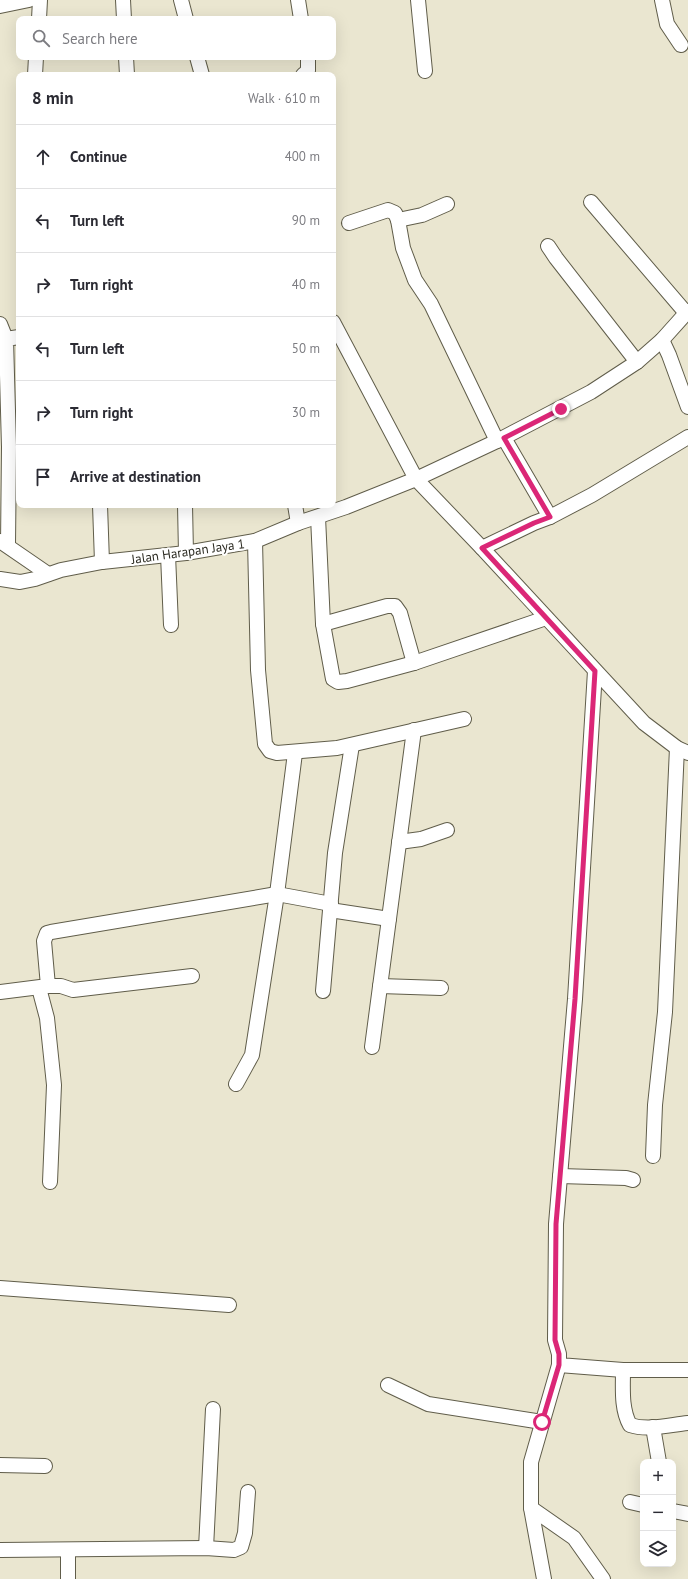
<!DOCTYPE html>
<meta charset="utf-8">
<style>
body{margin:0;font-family:"PT Sans",sans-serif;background:#f7f7f7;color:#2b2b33}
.controls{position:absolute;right:12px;bottom:12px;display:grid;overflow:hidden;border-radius:8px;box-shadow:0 4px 16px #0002}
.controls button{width:36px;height:36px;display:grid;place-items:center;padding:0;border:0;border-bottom:1px solid #e1e1e2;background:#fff;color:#2b2b33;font:20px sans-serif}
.stop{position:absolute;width:12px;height:12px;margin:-9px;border:3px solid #db2777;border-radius:50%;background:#fff}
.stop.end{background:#db2777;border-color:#fff;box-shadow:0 1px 4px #0008}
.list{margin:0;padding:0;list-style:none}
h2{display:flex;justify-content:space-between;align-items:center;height:52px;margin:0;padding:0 16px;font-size:17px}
h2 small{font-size:13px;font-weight:400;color:#7c7c81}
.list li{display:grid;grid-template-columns:26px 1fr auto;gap:12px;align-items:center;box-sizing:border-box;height:64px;padding:0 16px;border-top:1px solid #e1e1e2}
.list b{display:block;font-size:15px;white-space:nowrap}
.list em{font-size:13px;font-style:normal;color:#7c7c81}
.icon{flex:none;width:22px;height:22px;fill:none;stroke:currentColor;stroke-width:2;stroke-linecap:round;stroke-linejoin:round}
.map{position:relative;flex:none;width:688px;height:1579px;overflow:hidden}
.search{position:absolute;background:#fff;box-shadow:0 4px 16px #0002;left:16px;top:16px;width:320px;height:44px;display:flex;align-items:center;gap:10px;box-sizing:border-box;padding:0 14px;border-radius:8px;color:#7c7c81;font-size:15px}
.panel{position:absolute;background:#fff;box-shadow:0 4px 16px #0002;left:16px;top:72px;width:320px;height:436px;border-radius:8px}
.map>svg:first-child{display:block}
</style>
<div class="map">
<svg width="688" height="1579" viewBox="0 0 688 1579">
<rect width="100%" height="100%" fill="#eae6d0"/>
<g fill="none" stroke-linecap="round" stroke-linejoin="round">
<g stroke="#605d4a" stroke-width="16">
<g id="minor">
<polyline points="123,0 124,19"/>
<polyline points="181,0 186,19"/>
<polyline points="298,0 301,19"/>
<polyline points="418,0 425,71"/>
<polyline points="662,0 667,24 681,45"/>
<polyline points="0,6 29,0"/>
<polyline points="39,19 40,0"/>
<polyline points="126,57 127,75"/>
<polyline points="197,57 202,75"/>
<polyline points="35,75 36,57"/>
<polyline points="303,75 308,71 308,57"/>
<polyline points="591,202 686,313"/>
<polyline points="447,204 422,215 398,220 403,248 415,280 431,304 497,441"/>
<polyline points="349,223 388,210 395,213 398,220"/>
<polyline points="548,246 556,258 637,362"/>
<polyline points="333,322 416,479 482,548 644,723 677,748 688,753"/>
<polyline points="0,324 6,339"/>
<polyline points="662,340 669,355 688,407"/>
<polyline points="504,438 550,517"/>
<polyline points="100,505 102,562"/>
<polyline points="185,505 186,553"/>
<polyline points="295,505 298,523"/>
<polyline points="318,517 323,624 333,679 338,682 347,681 414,663 546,618"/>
<polyline points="0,541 48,574"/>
<polyline points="255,541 258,670 265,744 270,751 277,753 337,748 464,719"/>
<polyline points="8,545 9,447 6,339 19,337"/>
<polyline points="482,548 534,523 550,517 592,495 688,437"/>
<polyline points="168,555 171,625"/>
<polyline points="0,579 20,582 35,579 61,570 102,562 186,553 255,541 298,523 346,507 416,479 497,441 591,392 637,362 662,340 688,311"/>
<polyline points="323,624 387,606 395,606 400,613 414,663"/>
<polyline points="595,671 575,999 556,1224 555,1340 559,1354 559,1365 623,1370 688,1370"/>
<polyline points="399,842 421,839 447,830"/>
<polyline points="330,910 389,919"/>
<polyline points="48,986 61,986 73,990 192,976"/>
<polyline points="380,986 441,988"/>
<polyline points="39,988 47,1018 54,1085 50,1182"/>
<polyline points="323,991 335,853 352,745"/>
<polyline points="0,992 48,986 44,941 47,933 51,932 277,894 331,904"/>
<polyline points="372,1047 414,730"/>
<polyline points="236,1084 252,1055 277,894 295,753"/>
<polyline points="653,1156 655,1105 665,1012 677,748"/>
<polyline points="560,1176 626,1178 633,1180"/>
<polyline points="0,1288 229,1305"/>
<path d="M623,1370c0,18 -2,39 7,55 18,6 39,0 58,-2"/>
<polyline points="388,1385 428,1404 542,1422"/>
<polyline points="653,1427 659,1462"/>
<polyline points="0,1465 45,1466"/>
<polyline points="630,1502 643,1505"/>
<polyline points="531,1508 574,1538 603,1579"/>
<polyline points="673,1511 688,1514"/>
<polyline points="206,1548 213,1409"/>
<polyline points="0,1550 206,1548 234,1550 241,1547 245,1533 248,1492"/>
<polyline points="68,1579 68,1550"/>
<polyline points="544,1579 531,1508 531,1462 559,1365"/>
</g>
</g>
<use href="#minor" stroke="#fff" stroke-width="14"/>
</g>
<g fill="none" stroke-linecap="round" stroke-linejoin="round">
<polyline stroke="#db2777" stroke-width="5" points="542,1422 559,1365 559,1354 555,1340 556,1224 575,999 595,671 482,548 534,523 550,517 504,438 561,409"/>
</g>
<g text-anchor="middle" stroke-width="4" stroke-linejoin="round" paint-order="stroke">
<g font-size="13" fill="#2b2a21" stroke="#fff">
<text transform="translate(188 551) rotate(-8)" y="5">Jalan Harapan Jaya 1</text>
</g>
</g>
</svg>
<div class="controls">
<button>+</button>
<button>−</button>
<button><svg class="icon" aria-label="layers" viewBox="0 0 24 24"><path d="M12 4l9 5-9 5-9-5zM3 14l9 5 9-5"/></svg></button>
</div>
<div class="stop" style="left:542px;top:1422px"></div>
<div class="stop end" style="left:561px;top:409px"></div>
<div class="search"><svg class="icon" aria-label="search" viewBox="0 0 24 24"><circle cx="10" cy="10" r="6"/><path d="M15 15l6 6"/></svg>Search here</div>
<section class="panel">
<h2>8 min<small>Walk · 610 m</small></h2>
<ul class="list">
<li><svg class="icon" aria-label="ahead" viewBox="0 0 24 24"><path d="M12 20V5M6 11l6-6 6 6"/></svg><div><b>Continue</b></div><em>400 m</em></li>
<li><svg class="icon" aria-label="left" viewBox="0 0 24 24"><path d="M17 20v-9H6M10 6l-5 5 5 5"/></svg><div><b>Turn left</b></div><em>90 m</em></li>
<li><svg class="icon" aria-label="right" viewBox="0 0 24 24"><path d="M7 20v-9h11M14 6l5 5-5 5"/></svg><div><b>Turn right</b></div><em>40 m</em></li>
<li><svg class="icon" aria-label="left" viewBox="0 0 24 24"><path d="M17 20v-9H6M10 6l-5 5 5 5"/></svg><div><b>Turn left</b></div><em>50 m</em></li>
<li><svg class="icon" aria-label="right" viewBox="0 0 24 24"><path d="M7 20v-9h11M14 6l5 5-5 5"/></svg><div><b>Turn right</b></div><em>30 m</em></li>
<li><svg class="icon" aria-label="arrive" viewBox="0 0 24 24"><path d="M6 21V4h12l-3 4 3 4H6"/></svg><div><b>Arrive at destination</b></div></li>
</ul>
</section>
</div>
